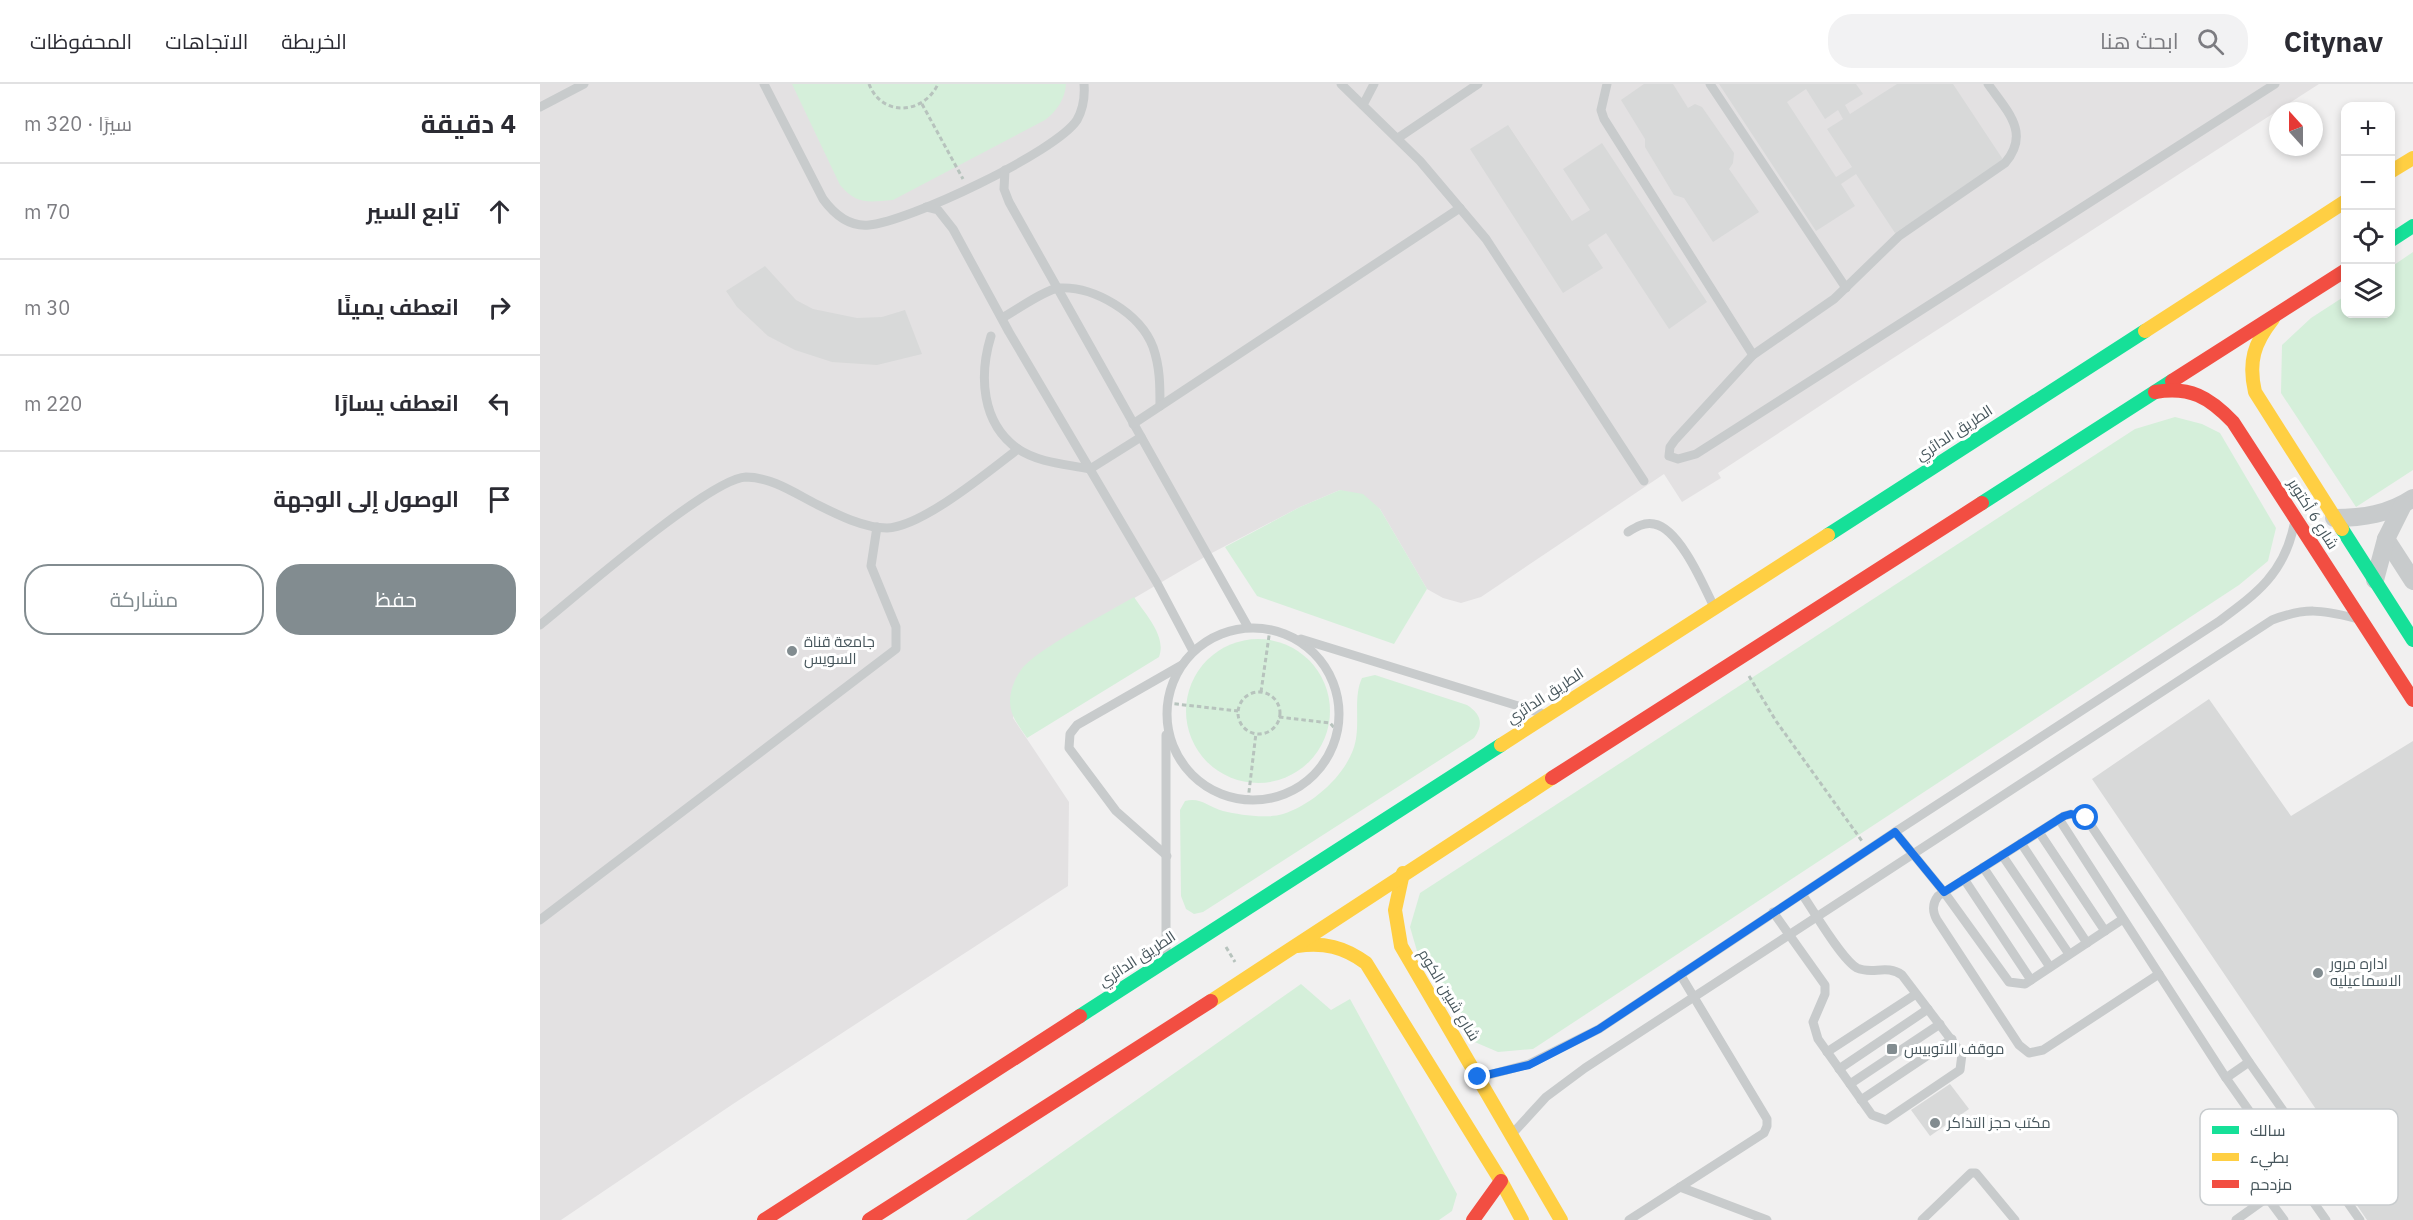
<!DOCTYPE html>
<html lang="ar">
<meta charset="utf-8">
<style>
body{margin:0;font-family:"IBM Plex Sans",Cairo,sans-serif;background:#f2f2f3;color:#2b2b33;direction:rtl}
.controls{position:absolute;right:18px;top:18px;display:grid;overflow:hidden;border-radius:12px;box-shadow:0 3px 9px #0003}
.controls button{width:54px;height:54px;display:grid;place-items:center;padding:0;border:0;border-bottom:2px solid #e1e1e2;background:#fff;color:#2b2b33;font:30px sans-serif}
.compass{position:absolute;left:1729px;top:18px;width:54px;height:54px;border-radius:50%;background:#fff;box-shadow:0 3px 9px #0003;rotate:339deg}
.stop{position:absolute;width:18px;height:18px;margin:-14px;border:4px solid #1a73e8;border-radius:50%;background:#fff}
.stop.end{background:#1a73e8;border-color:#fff;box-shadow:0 2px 6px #0008}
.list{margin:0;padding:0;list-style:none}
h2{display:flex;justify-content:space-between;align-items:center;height:78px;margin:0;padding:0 24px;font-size:26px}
h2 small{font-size:20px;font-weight:400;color:#7c7c81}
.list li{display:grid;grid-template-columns:39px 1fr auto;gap:18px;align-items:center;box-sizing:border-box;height:96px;padding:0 24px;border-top:2px solid #e1e1e2}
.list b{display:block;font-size:22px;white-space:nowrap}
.list em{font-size:20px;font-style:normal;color:#7c7c81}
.actions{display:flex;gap:12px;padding:18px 24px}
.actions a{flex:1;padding:14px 0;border:2px solid #828c90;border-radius:24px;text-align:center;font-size:21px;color:#828c90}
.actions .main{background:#828c90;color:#fff}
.icon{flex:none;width:33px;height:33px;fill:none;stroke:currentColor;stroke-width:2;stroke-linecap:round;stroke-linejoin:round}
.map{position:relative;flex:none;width:1873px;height:1136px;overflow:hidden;direction:ltr}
header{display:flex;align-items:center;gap:36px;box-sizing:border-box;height:84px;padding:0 30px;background:#fff;border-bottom:2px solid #e1e1e2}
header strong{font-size:28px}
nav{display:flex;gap:33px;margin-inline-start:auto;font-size:21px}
.search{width:420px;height:54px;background:#f2f2f3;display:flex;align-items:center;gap:15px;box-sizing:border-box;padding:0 21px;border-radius:24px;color:#7c7c81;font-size:22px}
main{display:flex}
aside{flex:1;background:#fff}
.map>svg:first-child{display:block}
</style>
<header>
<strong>Citynav</strong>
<div class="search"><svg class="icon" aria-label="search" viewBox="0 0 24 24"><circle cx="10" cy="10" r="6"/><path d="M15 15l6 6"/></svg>ابحث هنا</div>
<nav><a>الخريطة</a><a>الاتجاهات</a><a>المحفوظات</a></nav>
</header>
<main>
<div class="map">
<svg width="1873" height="1136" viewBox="0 0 1873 1136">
<rect width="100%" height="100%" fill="#f1f0f0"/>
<polygon fill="#e3e1e2" points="0,0 1779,0 1313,300 1178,389 1181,394 1142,418 1124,390 941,513 921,519 903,514 887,505 840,425 800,406 760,423 668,471 519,558 491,577 473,634 529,718 528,802 193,1020 21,1136 0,1136"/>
<g fill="#d5efda">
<path d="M252,0h274c-1,15 -9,27 -21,36l-152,80c-25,2 -36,5 -53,-15z"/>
<polygon points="1873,168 1873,386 1816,423 1741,309 1742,261 1771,234 1805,212 1806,230 1850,230 1851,183"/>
<polygon points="1635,333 1662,340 1680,349 1736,444 1728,477 1699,501 993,965 958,968 930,956 879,874 870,843 880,809 1595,345"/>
<polygon points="800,406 823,410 840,425 887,505 854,560 717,512 685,463 760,423"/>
<path d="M594,513c11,17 33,39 25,60l-132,81c-8,-12 -17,-22 -17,-37 0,-10 5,-23 11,-31 14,-20 88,-58 113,-73z"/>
<circle cx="718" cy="627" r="72"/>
<path d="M835,591l92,30c14,9 17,19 7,33l-271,174 -9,2 -8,-5 -5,-13 -1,-86 5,-9c16,-4 23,6 38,10 17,4 43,8 60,3 28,-9 59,-35 70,-64 9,-23 -1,-51 9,-72z"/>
<polygon points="761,900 791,926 810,915 917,1110 912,1127 899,1136 426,1136"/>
</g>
<g fill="#d8d9d9" fill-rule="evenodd">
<polygon points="1104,0 1133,0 1148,24 1155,20 1162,23 1194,69 1193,79 1189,85 1219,128 1173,158 1144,114 1134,111 1105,63 1105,55 1081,16"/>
<path d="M1179,0h137l7,10 -18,11 5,9 47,-30h56l51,77 -109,72 -39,-59 -15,10 14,22 -39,25zM1266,5l19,30 13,-9 5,9 -16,10 25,38 -16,10 -49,-75z"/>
<polygon points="968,41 1032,137 1050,126 1023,85 1062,59 1167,218 1129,245 1066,149 1048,161 1063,184 1023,209 930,65"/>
<polygon points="225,182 256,216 273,225 317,234 342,233 365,226 382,270 337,281 292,278 255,266 228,252 197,223 186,207"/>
<polygon points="1669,615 1751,732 1873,657 1873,1136 1827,1136 1776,1061 1790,1046 1552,695"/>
<polygon points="1410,1000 1429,1025 1390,1052 1371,1026"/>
</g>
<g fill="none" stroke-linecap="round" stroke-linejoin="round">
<g stroke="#b7c3bd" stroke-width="3" stroke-dasharray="4.5 3" stroke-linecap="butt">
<path d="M329,0c13,34 55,30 69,0"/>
<polyline points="382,20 423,95"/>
<polyline points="1209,592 1236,637 1322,757"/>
<polyline points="721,608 730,545"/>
<circle cx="719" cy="629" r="21"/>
<polyline points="627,619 698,627"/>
<polyline points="739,633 790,639 798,648"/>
<polyline points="708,716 716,649"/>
<polyline points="686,863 695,878"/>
</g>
<g stroke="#c8cbcc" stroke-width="9">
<path d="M224,0l59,115c11,15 26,28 46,26 39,-3 187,-73 208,-105 6,-11 8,-24 7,-36"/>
<polyline points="801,0 880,77 946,155 1104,397"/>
<polyline points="1067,0 1061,26 1064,35 1213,271"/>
<polyline points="1170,0 1306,204"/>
<path d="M1448,0c19,27 43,49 17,79l-106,73 -65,63 -81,56 -78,85 -5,7 -1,9 9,3 18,-5 579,-370"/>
<polyline points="823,21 834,0"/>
<polyline points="0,23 44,0"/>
<polyline points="858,54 938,0"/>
<polyline points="465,86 464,105 469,118 708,543"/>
<polyline points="386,123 398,126 413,145 469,248 617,499 653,567"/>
<path d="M462,234c13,-7 44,-29 57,-30 35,-2 81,25 94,59 7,20 7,38 7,59"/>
<path d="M451,252c-12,39 -10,87 27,113 21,14 48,15 72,20l51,-32"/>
<polyline points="593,340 920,124"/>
<path d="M1088,448c8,-5 16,-10 26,-8 25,4 49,60 59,81"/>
<path d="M0,541c35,-28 170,-147 206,-148 26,0 50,17 72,28 20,10 46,23 69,23 35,-1 102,-57 131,-79"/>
<circle cx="713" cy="630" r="86"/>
<polyline points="761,555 1001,629"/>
<polyline points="1519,735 1686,994 1786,1136"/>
<polyline points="1355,748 1404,808 1469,898 1485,900 1583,835"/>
<polyline points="1499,748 1565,847"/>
<polyline points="1481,759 1547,859"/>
<polyline points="1462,771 1529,870"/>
<polyline points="627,772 576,727 529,664 530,650 537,641 642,581"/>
<polyline points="1443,783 1510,883"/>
<polyline points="1424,795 1491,896"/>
<path d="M1233,828l52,73v9l-12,28 5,17 54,76 14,5 74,-50 2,-16 -60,-79c-15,-11 -30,0 -45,-7 -15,-8 -44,-58 -55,-74"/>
<polyline points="0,836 356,565 356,543 331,482 337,443"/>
<polyline points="626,871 626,651"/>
<path d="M1619,890l-116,76 -14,3 -10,-8 -82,-125c-5,-9 -5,-16 1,-24l126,-80 7,-2 15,4 163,244 111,158"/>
<polyline points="1287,968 1376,910"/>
<polyline points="1299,985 1388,925"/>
<path d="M941,993l48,-13 70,-35 296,-197 323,-210c38,-28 66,-48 76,-97"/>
<polyline points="1686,994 1709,978"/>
<polyline points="1310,1000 1400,940"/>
<polyline points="1321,1016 1412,955"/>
<path d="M973,1049l33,-36 39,-29 687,-448c34,-13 49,-10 83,-2"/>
<polyline points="1140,1103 1227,1136"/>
<polyline points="1727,1113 1744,1136"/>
<polyline points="1089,1136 1224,1049 1227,1042 1227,1035 1140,890"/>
<polyline points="1382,1136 1431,1089 1436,1089 1475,1136"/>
<polyline points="1696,1136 1756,1093"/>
</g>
<g stroke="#c8cbcc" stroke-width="18">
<path d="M1794,434c29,0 55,-4 79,-20"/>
<polyline points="1846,455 1873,497"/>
<polyline points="1835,496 1846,455 1863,421"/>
</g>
<g stroke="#16e098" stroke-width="14">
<polyline points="1850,157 1873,142"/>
<polyline points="1442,419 1632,297"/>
<polyline points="1802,445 1873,556"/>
<polyline points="1288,451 1605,247"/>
<polyline points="540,932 961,661"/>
</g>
<g stroke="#ffcf43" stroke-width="14">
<polyline points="1850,88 1873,74"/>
<path d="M1733,235c-19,24 -25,43 -18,73l87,137"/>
<polyline points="1605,247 1806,117"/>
<polyline points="961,661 1288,451"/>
<polyline points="863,789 855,826 861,862 1021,1136"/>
<path d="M757,862c27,-4 47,1 69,17l135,218 21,39"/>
<polyline points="671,917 1012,694"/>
</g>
<g stroke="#f24e42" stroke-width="14">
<polyline points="1632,297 1806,186"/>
<path d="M1615,308c35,-6 54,5 78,30l180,278"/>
<polyline points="1012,694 1442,419"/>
<polyline points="224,1136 540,932"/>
<polyline points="329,1136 671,917"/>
<polyline points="933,1136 961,1097"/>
</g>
</g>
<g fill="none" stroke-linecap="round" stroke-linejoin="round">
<polyline stroke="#1a73e8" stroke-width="8" points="938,993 989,981 1059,945 1355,748 1404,808 1524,732 1531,730 1546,734"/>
</g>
<g fill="#828c90" stroke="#fff" stroke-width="2">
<circle cx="252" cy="567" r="6"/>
<circle cx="1778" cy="889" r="6"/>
<rect x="1346" y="959" width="12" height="12" rx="3"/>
<circle cx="1395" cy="1039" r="6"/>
</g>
<g text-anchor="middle" stroke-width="6" stroke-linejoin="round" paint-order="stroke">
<g font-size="15" fill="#47565c" stroke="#fff">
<text transform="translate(1414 349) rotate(-33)" y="5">الطريق الدائري</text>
<text transform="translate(1773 430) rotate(58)" y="5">شارع 6 أكتوبر</text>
<text transform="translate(1005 612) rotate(-33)" y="5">الطريق الدائري</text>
<text transform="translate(597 875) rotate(-33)" y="5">الطريق الدائري</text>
<text transform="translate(909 911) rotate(59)" y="5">شارع شبين الكوم</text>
</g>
<g font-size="15" fill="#47565c" stroke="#fff" text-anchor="start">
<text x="264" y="563">جامعة قناة<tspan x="264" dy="17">السويس</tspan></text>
<text x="1790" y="885">اداره مرور<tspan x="1790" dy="17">الاسماعيليه</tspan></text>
<text x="1364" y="970">موقف الاتوبيس</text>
<text x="1407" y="1044">مكتب حجز التذاكر</text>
</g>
</g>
<rect x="1660" y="1025" width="198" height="96" rx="9" fill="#fff" stroke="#c8ccce" stroke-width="1.5"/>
<rect x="1672" y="1042" width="27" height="8" fill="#16e098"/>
<rect x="1672" y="1069" width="27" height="8" fill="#ffcf43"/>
<rect x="1672" y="1096" width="27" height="8" fill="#f24e42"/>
<g font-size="16" fill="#47565c">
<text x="1710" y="1052">سالك</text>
<text x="1710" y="1079">بطيء</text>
<text x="1710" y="1106">مزدحم</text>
</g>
</svg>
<div class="controls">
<button>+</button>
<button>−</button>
<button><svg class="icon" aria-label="locate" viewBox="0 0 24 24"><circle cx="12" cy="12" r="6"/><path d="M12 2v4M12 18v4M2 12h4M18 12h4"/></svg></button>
<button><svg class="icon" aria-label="layers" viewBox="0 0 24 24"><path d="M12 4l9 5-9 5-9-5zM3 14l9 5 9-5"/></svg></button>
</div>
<svg class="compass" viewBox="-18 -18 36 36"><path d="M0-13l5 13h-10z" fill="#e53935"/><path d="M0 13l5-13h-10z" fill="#7c7c81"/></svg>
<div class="stop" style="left:1546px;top:734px"></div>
<div class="stop end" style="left:938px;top:993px"></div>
</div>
<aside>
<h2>4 دقيقة<small>سيرًا · 320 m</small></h2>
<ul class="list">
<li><svg class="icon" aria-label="ahead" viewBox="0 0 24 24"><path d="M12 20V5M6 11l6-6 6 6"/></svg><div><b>تابع السير</b></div><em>70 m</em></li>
<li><svg class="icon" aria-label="right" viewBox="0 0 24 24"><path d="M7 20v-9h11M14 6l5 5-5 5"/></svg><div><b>انعطف يمينًا</b></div><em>30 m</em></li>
<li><svg class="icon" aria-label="left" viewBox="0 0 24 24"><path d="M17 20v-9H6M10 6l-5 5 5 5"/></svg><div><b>انعطف يسارًا</b></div><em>220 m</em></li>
<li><svg class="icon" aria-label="arrive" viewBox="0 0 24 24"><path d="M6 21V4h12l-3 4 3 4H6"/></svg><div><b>الوصول إلى الوجهة</b></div></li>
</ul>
<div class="actions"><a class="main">حفظ</a><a>مشاركة</a></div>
</aside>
</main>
